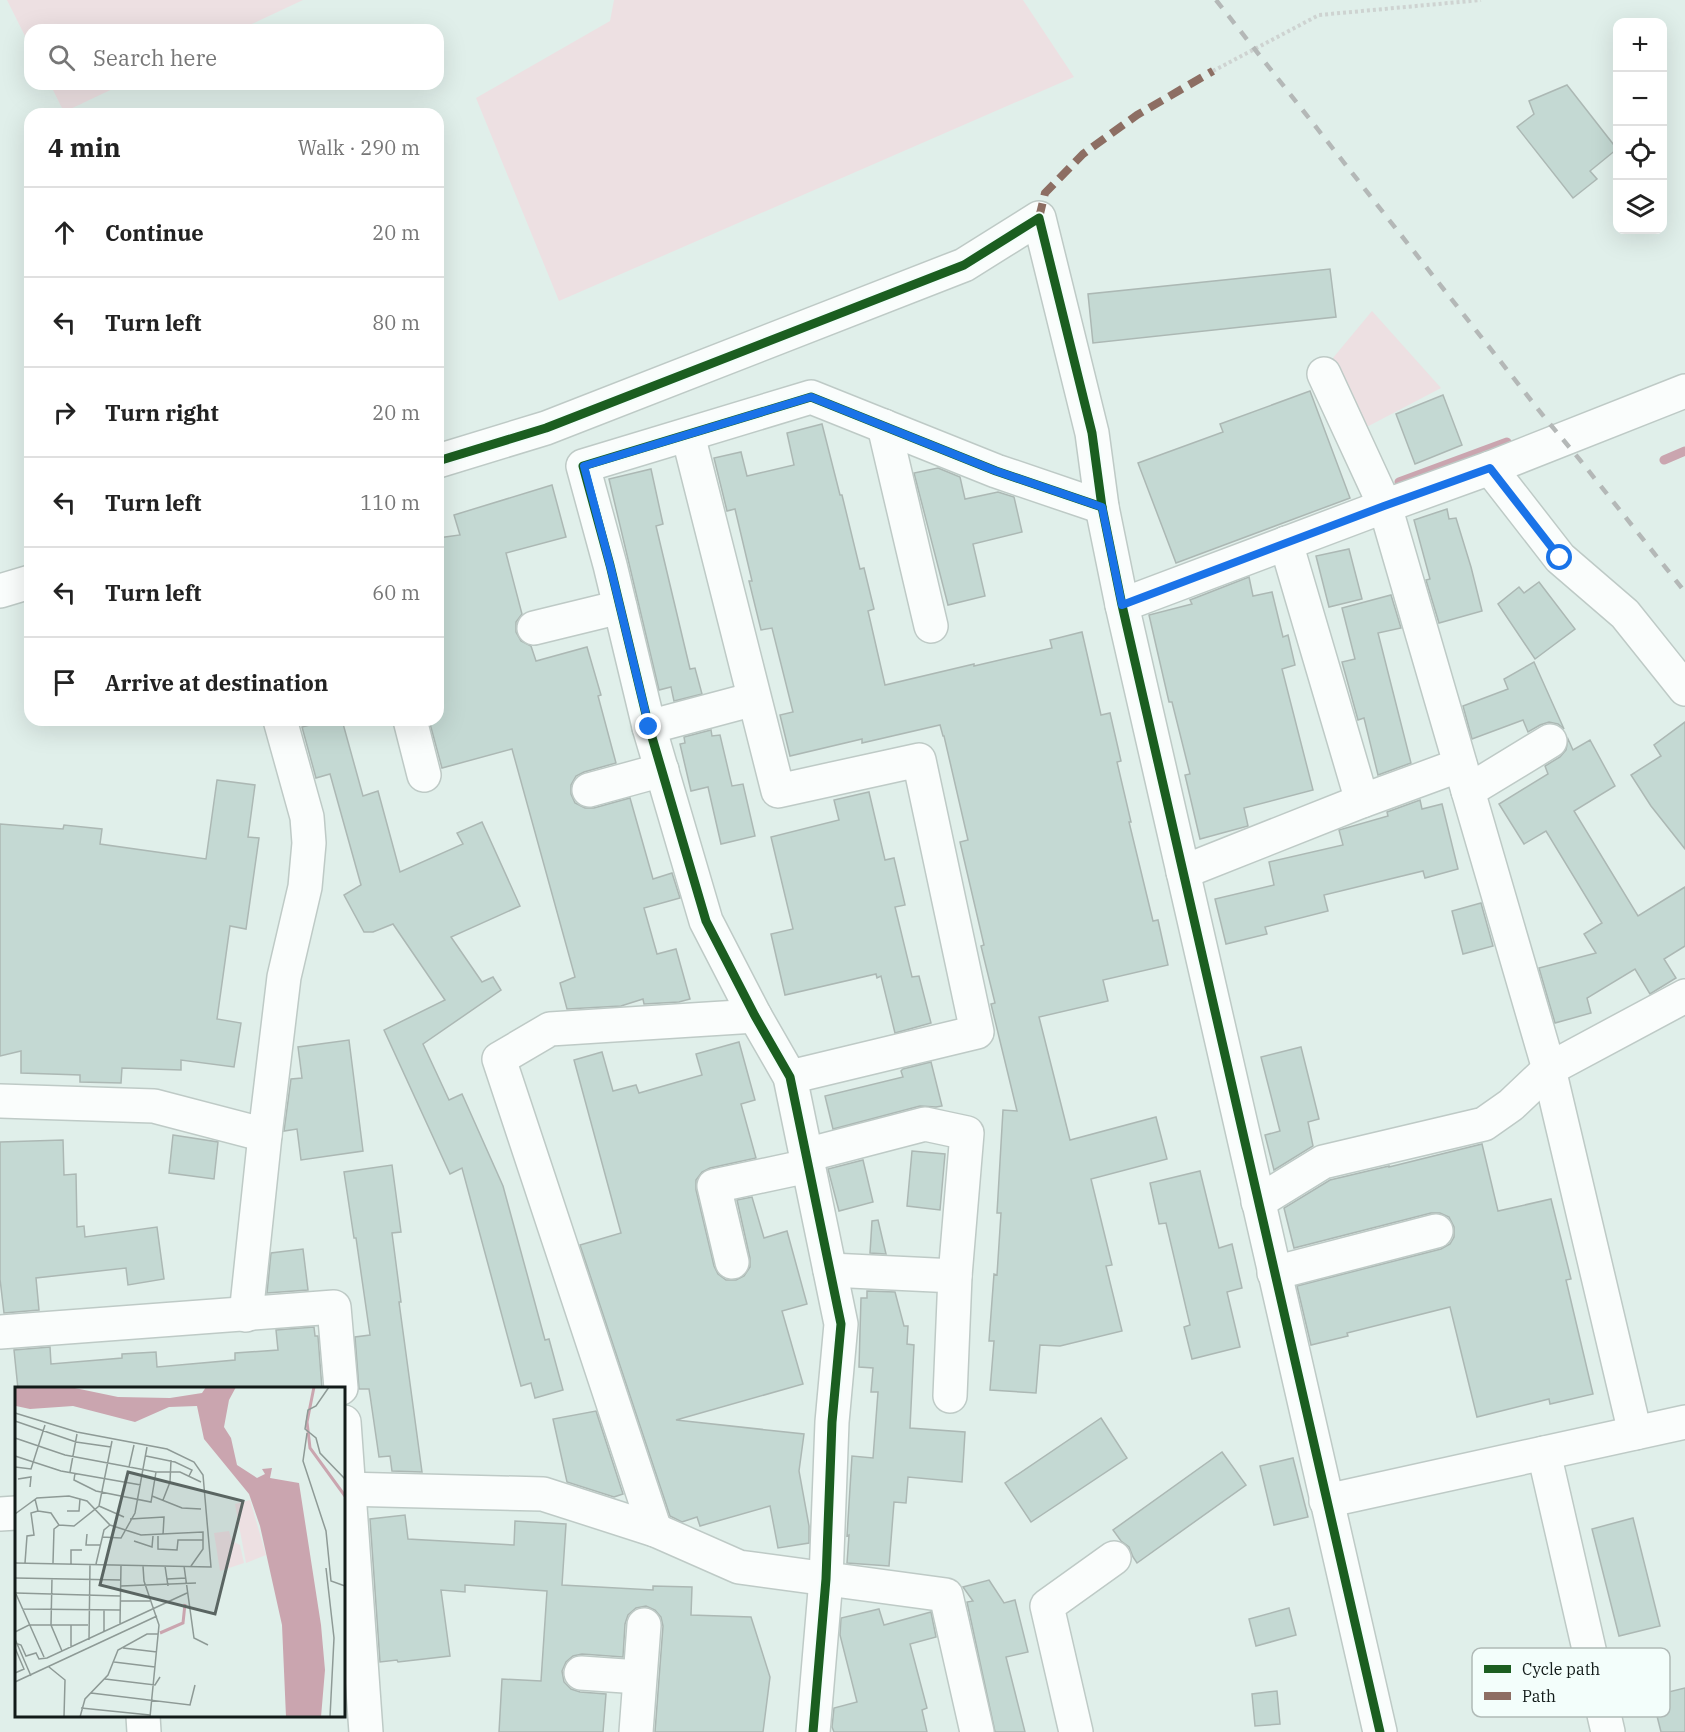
<!DOCTYPE html>
<meta charset="utf-8">
<style>
body{margin:0;font-family:"IBM Plex Serif",serif;background:#f2f2f2;color:#222}
.controls{position:absolute;right:18px;top:18px;display:grid;overflow:hidden;border-radius:12px;box-shadow:0 6px 24px #0002}
.controls button{width:54px;height:54px;display:grid;place-items:center;padding:0;border:0;border-bottom:2px solid #e0e0e0;background:#fff;color:#222;font:30px sans-serif}
.stop{position:absolute;width:18px;height:18px;margin:-14px;border:4px solid #1a73e8;border-radius:50%;background:#fff}
.stop.end{background:#1a73e8;border-color:#fff;box-shadow:0 2px 6px #0008}
.list{margin:0;padding:0;list-style:none}
h2{display:flex;justify-content:space-between;align-items:center;height:78px;margin:0;padding:0 24px;font-size:26px}
h2 small{font-size:20px;font-weight:400;color:#767676}
.list li{display:grid;grid-template-columns:39px 1fr auto;gap:18px;align-items:center;box-sizing:border-box;height:90px;padding:0 24px;border-top:2px solid #e0e0e0}
.list b{display:block;font-size:22px;white-space:nowrap}
.list em{font-size:20px;font-style:normal;color:#767676}
.icon{flex:none;width:33px;height:33px;fill:none;stroke:currentColor;stroke-width:2;stroke-linecap:round;stroke-linejoin:round}
.map{position:relative;flex:none;width:1685px;height:1732px;overflow:hidden}
.search{position:absolute;background:#fff;box-shadow:0 6px 24px #0002;left:24px;top:24px;width:420px;height:66px;display:flex;align-items:center;gap:15px;box-sizing:border-box;padding:0 21px;border-radius:18px;color:#767676;font-size:22px}
.panel{position:absolute;background:#fff;box-shadow:0 6px 24px #0002;left:24px;top:108px;width:420px;height:618px;border-radius:18px}
.map>svg:first-child{display:block}
</style>
<div class="map">
<svg width="1685" height="1732" viewBox="0 0 1685 1732">
<rect width="100%" height="100%" fill="#e0efea"/>
<g fill="#ede0e2">
<polygon points="7,0 303,0 239,30 30,30 30,46"/>
<polygon points="614,0 1023,0 1074,77 559,301 476,98 610,21"/>
<polygon points="50,84 123,84 64,112"/>
<polygon points="1372,311 1441,388 1361,430 1333,358"/>
</g>
<g fill="none" stroke-linecap="round" stroke-linejoin="round">
<g stroke="#caa5af" stroke-width="9">
<polyline points="1664,460 1685,451"/>
<polyline points="1399,482 1507,442"/>
</g>
</g>
<g fill="#c4d9d3" stroke="#acb8b4" stroke-width="1.5">
<polygon points="1567,85 1617,149 1590,171 1597,179 1573,198 1517,127 1534,114 1529,101"/>
<polygon points="1330,269 1336,317 1093,343 1088,294"/>
<polygon points="1310,391 1350,498 1176,563 1138,463 1223,432 1220,424"/>
<polygon points="1443,395 1462,445 1415,464 1396,414"/>
<polygon points="822,424 840,495 842,495 860,569 864,568 874,609 868,611 885,685 974,664 974,666 1052,648 1050,640 1082,632 1101,715 1110,713 1121,761 1117,762 1131,822 1129,822 1153,921 1158,920 1168,965 1103,980 1108,1001 1039,1017 1070,1140 1156,1117 1167,1159 1091,1179 1112,1265 1106,1266 1122,1331 1060,1346 1040,1345 1036,1393 990,1390 994,1341 989,1341 994,1274 997,1275 1001,1213 997,1213 1003,1110 1017,1111 991,1004 995,1003 981,946 984,945 960,842 968,840 944,736 943,736 940,725 862,743 862,739 790,756 780,715 793,712 772,628 761,630 749,581 752,581 735,509 727,511 714,458 741,452 747,476 794,465 787,433"/>
<polygon points="938,468 960,477 965,499 998,492 1014,497 1022,532 973,544 985,596 948,605 914,473"/>
<polygon points="651,469 663,524 656,526 690,669 695,668 702,694 674,701 671,687 659,690 609,479"/>
<polygon points="552,485 566,537 506,553 522,614 516,622 516,632 521,641 531,646 536,661 587,647 601,695 598,696 616,763 584,772 576,776 571,785 571,794 575,803 585,808 594,808 630,798 653,879 672,873 680,898 644,908 657,954 676,949 690,999 679,1002 644,1004 643,999 621,1006 567,1009 560,983 575,977 512,749 442,768 429,720 438,720 438,538 460,535 454,515"/>
<polygon points="1447,509 1449,519 1456,518 1471,567 1482,611 1439,623 1426,580 1430,579 1414,520"/>
<polygon points="1349,549 1362,599 1329,607 1316,556"/>
<polygon points="1249,577 1253,596 1272,592 1283,637 1288,635 1295,665 1282,669 1313,790 1244,808 1248,826 1200,839 1185,775 1190,774 1172,702 1169,702 1149,615 1192,604 1190,600"/>
<polygon points="1539,582 1575,629 1535,659 1498,604 1519,587 1524,593"/>
<polygon points="1391,595 1401,628 1378,633 1411,763 1378,775 1364,718 1358,720 1342,662 1355,659 1342,608"/>
<polygon points="1534,662 1564,729 1558,724 1549,722 1540,725 1528,732 1523,720 1472,739 1463,706 1508,689 1504,679"/>
<polygon points="329,720 342,720 363,796 378,791 400,872 463,844 457,833 482,822 520,906 451,937 482,982 493,977 501,990 423,1044 449,1100 462,1094 503,1186 545,1340 549,1339 563,1390 535,1398 531,1383 521,1386 462,1168 450,1174 384,1030 445,1000 393,924 373,932 364,932 344,895 361,885 330,774 316,778 302,727"/>
<polygon points="1685,722 1685,849 1651,806 1631,775 1661,756 1654,745"/>
<polygon points="711,730 712,736 720,735 732,786 743,784 755,836 721,844 708,787 691,791 680,744 685,743 684,737"/>
<polygon points="1568,739 1573,750 1590,740 1615,786 1574,811 1638,916 1685,887 1685,946 1664,959 1676,978 1658,989 1650,994 1635,969 1587,998 1591,1013 1555,1023 1539,968 1596,953 1584,934 1602,923 1546,831 1524,844 1499,804 1548,774 1545,766 1560,757 1566,750"/>
<polygon points="217,780 255,785 248,837 259,838 246,929 230,926 217,1019 241,1023 234,1067 181,1060 181,1070 122,1068 121,1083 80,1082 80,1075 21,1073 21,1051 0,1056 0,824 63,829 64,825 102,829 100,844 206,859"/>
<polygon points="869,792 885,860 894,858 905,905 895,907 912,977 919,976 931,1023 895,1033 881,976 877,978 876,974 785,995 771,934 793,929 771,837 839,820 834,800"/>
<polygon points="1420,800 1422,809 1442,804 1458,869 1425,878 1423,871 1324,895 1328,911 1265,927 1267,934 1226,944 1215,899 1274,885 1269,862 1343,845 1339,830 1388,816 1387,812"/>
<polygon points="1481,903 1493,946 1463,954 1452,911"/>
<polygon points="349,1040 363,1151 301,1160 297,1129 284,1131 291,1079 302,1078 298,1047"/>
<polygon points="739,1042 755,1100 741,1104 756,1158 710,1168 702,1172 696,1180 696,1190 714,1266 718,1274 726,1280 736,1280 744,1276 750,1267 750,1258 737,1200 752,1197 764,1238 787,1231 807,1304 782,1311 803,1384 676,1420 804,1434 799,1471 809,1526 809,1543 778,1548 770,1506 700,1526 697,1517 682,1522 670,1516 580,1245 621,1233 574,1060 602,1052 613,1091 636,1085 639,1093 702,1075 696,1054"/>
<polygon points="1301,1047 1319,1119 1308,1122 1313,1146 1274,1170 1265,1135 1280,1131 1261,1057"/>
<polygon points="931,1062 942,1106 936,1107 920,1106 833,1129 825,1096 903,1077 901,1071 903,1069"/>
<polygon points="173,1135 218,1142 214,1179 169,1173"/>
<polygon points="63,1140 64,1175 76,1174 77,1227 84,1226 85,1237 157,1227 164,1279 128,1285 126,1268 36,1278 39,1310 4,1313 0,1279 0,1142"/>
<polygon points="1482,1144 1498,1211 1551,1199 1571,1279 1566,1280 1593,1394 1550,1404 1549,1399 1477,1417 1450,1307 1347,1333 1348,1336 1311,1345 1297,1286 1441,1249 1450,1244 1454,1237 1454,1227 1449,1217 1440,1213 1431,1213 1294,1248 1284,1208 1330,1180 1389,1166 1389,1167"/>
<polygon points="912,1151 945,1154 940,1210 907,1206"/>
<polygon points="863,1160 873,1202 839,1211 828,1169"/>
<polygon points="392,1165 401,1232 392,1233 401,1302 399,1302 422,1472 392,1471 390,1456 379,1457 370,1395 369,1389 359,1389 355,1337 370,1335 356,1238 354,1238 344,1172"/>
<polygon points="1200,1171 1219,1248 1232,1244 1242,1288 1227,1292 1240,1347 1192,1359 1184,1327 1190,1325 1166,1223 1159,1224 1150,1183"/>
<polygon points="878,1220 886,1254 870,1253 872,1221"/>
<polygon points="303,1249 308,1290 267,1293 271,1253"/>
<polygon points="867,1291 895,1292 904,1326 908,1326 907,1344 914,1345 910,1428 965,1432 962,1482 908,1477 906,1503 894,1502 889,1566 847,1563 849,1535 847,1536 852,1456 873,1458 878,1392 871,1392 873,1368 859,1367 861,1298 867,1298"/>
<polygon points="314,1327 315,1336 318,1336 322,1389 18,1389 14,1350 50,1347 51,1364 122,1358 122,1354 156,1352 157,1367 235,1360 235,1353 278,1350 276,1330"/>
<polygon points="596,1411 623,1494 614,1497 567,1482 553,1419"/>
<polygon points="1101,1418 1127,1458 1031,1522 1005,1483"/>
<polygon points="1222,1452 1246,1485 1137,1563 1133,1557 1129,1547 1121,1541 1113,1530"/>
<polygon points="1293,1458 1308,1517 1274,1525 1260,1466"/>
<polygon points="405,1515 408,1539 514,1545 515,1521 566,1524 562,1585 653,1590 653,1586 692,1587 691,1615 751,1617 770,1677 763,1732 655,1732 663,1626 661,1617 655,1610 646,1606 636,1608 628,1615 625,1624 623,1657 582,1654 573,1656 566,1662 562,1671 564,1682 571,1689 580,1692 606,1694 603,1732 499,1732 502,1679 541,1681 547,1591 465,1585 465,1592 441,1590 450,1656 398,1662 397,1660 380,1662 370,1519"/>
<polygon points="1633,1518 1660,1626 1619,1636 1592,1529"/>
<polygon points="989,1580 1004,1603 1015,1600 1028,1652 1006,1657 1025,1732 995,1732 967,1602 973,1601 963,1587"/>
<polygon points="1289,1608 1296,1635 1256,1646 1249,1619"/>
<polygon points="879,1609 884,1625 931,1612 936,1637 910,1644 927,1708 922,1710 927,1732 834,1732 832,1727 834,1708 857,1702 840,1635 841,1618"/>
<polygon points="1685,1688 1685,1732 1661,1732 1652,1696"/>
<polygon points="1277,1691 1280,1724 1255,1726 1252,1694"/>
</g>
<g fill="none" stroke-linecap="round" stroke-linejoin="round">
<g stroke="#becac6" stroke-width="36">
<g id="minor">
<polyline points="1324,374 1385,506 1549,1069 1635,1433"/>
<polyline points="884,426 931,626"/>
<polyline points="688,435 778,791 919,760 977,1032 790,1077"/>
<polyline points="438,461 546,428 964,265 1039,218 1092,433 1102,507 1122,605 1380,1732"/>
<polyline points="1490,468 1560,558 1625,614 1685,689"/>
<polyline points="1286,543 1362,801"/>
<polyline points="0,591 30,582"/>
<polyline points="1122,605 1385,506 1490,468 1685,391"/>
<polyline points="534,628 620,607"/>
<polyline points="410,720 424,775"/>
<polyline points="649,727 754,699"/>
<polyline points="589,790 662,770"/>
<polyline points="1468,791 1550,741"/>
<polyline points="1183,872 1362,801 1460,765"/>
<polyline points="0,1101 154,1106 265,1135"/>
<polyline points="806,1155 925,1124 967,1133 955,1276 950,1396"/>
<polyline points="1258,1202 1323,1162 1484,1124 1511,1105 1549,1069 1685,996"/>
<polyline points="732,1262 714,1186 808,1166"/>
<polyline points="830,1270 955,1276"/>
<polyline points="1274,1273 1436,1231"/>
<polyline points="246,1315 265,1135 284,977 305,887 309,843 307,817 280,720"/>
<polyline points="0,1332 334,1307 341,1388"/>
<polyline points="344,1422 366,1732"/>
<polyline points="1544,1453 1608,1732"/>
<polyline points="344,1489 543,1494 655,1530 739,1567 946,1595 977,1732"/>
<polyline points="1326,1501 1685,1422"/>
<polyline points="0,1514 16,1513"/>
<polyline points="655,1530 499,1059 550,1029 755,1016"/>
<polyline points="581,1673 639,1677"/>
<polyline points="143,1716 144,1732"/>
<polyline points="636,1732 644,1625"/>
<polyline points="813,1732 826,1579 832,1422 841,1324 790,1077 755,1016 706,921 649,727 610,565 583,466 811,397 996,471 1102,507"/>
<polyline points="1076,1732 1047,1606 1114,1558"/>
</g>
</g>
<polyline stroke="#ced3d1" stroke-width="4" stroke-dasharray="3 3" stroke-linecap="butt" points="1213,71 1319,15 1481,0"/>
<use href="#minor" stroke="#fafdfc" stroke-width="33"/>
<polyline stroke="#b4b8b7" stroke-width="4.5" stroke-dasharray="10 10" stroke-linecap="butt" points="1216,0 1545,418 1580,460 1685,592"/>
<polyline stroke="#8d6e63" stroke-width="8" stroke-dasharray="15 8" stroke-linecap="butt" points="1039,218 1045,193 1083,154 1137,115 1213,71"/>
<g stroke="#f3fefb" stroke-width="13">
<g id="cycleway">
<polyline points="438,461 546,428 964,265 1039,218 1092,433 1102,507 1122,605 1380,1732"/>
<polyline points="813,1732 826,1579 832,1422 841,1324 790,1077 755,1016 706,921 649,727 610,565 583,466 811,397 996,471 1102,507"/>
</g>
</g>
<use href="#cycleway" stroke="#1b5e20" stroke-width="9"/>
</g>
<g fill="none" stroke-linecap="round" stroke-linejoin="round">
<polyline stroke="#1a73e8" stroke-width="8" points="649,727 610,565 584,466 811,397 996,471 1102,507 1122,605 1384,506 1490,468 1560,558"/>
</g>
<g transform="translate(15 1387)">
<rect width="330" height="330" fill="#e0efea"/>
<path d="M235,113l16,55 -20,8 -11,-59zM214,144l3,10 8,4 4,18 -24,8 -6,-38z" fill="#ede0e2"/>
<path d="M0,0h55l48,10 52,1 32,-5 4,-6h30l-7,13 -5,27 7,11 6,27 20,13 8,-4 -3,-5 10,-1 -2,10 29,5 22,142 4,45 -4,47h-35l-4,-92 -22,-99 -11,-32 -45,-55 -7,-33 -28,1 -34,15 -62,-16 -43,3 -14,-3z" fill="#caa5af"/>
<path fill="none" stroke="#caa5af" stroke-width="3" d="M299,0l-7,35 3,26 35,48M145,246l23,-10 2,-19"/>
<path fill="none" stroke="#8e9a96" stroke-width="1.5" d="M314,0l-13,19 -8,4 -3,19 11,9 4,15 25,26M0,26l62,19 90,17 27,13 9,13 8,92 -196,-4M0,34l61,21 35,5M292,46l-4,28 23,70 5,50 14,5M0,51l50,17 91,17h24l21,10M0,69l46,15 80,14M131,69l29,6 17,8 -3,6M0,80l16,2 14,-44M114,80l5,-22M55,85l7,-38M60,86l-1,7 22,11 55,11 5,-30M3,92l13,-2 -1,10M137,109l30,12 19,1M148,113l7,-18 1,-22M84,119l25,11M23,124l13,2 8,12 -5,4 -1,34M52,124h12l1,-12M0,127l22,-16 32,-2 18,5 23,24 31,10 62,-3v17l-12,17M115,132l34,-2 -1,18M44,138l15,1 25,-20 13,-65M72,147l-1,11h15M143,149v13l19,1 1,-10h25M87,150l19,1 14,-25 12,-66M119,154l18,6 1,-11M10,176l2,-27 7,-1 -3,-22 7,-2 -3,-12M56,177v-14h11M81,177l8,-34 6,-5M128,179l1,15 15,44 -9,92M150,179l3,20M169,179l10,72 14,7M311,181l8,70 -4,79M0,191l106,2M37,191l-1,47 11,26M152,192l19,-1M106,199l75,-3M1,206l104,3M1,207l28,63M105,214h30M7,222l98,1M89,223v22M105,237l1,-59M0,245l14,-7h59M0,252l16,37M74,253l1,-76M0,256l6,2 5,11 10,-3 3,6 8,-1 140,-65M56,260v-22M0,261l9,21 -9,4M108,261l34,4M99,275l41,5M34,280l16,13 -1,37M90,292l50,6 5,-8M0,295l142,-66M76,306l99,12 5,-20M66,321l69,7M65,330l5,-18 23,-24 10,-25 29,-16h11"/>
<path fill="#5a6562" fill-opacity="0.15" stroke="#5a6562" stroke-width="3" d="M113,85l115,29 -28,113 -115,-29z"/>
<rect width="330" height="330" fill="none" stroke="#121b19" stroke-width="3"/>
</g>
<rect x="1472" y="1648" width="198" height="69" rx="9" fill="#f3fefb" stroke="#b0bab7" stroke-width="1.5"/>
<rect x="1484" y="1665" width="27" height="8" fill="#1b5e20"/>
<rect x="1484" y="1692" width="27" height="8" fill="#8d6e63"/>
<g font-size="16" fill="#121b19">
<text x="1522" y="1675">Cycle path</text>
<text x="1522" y="1702">Path</text>
</g>
</svg>
<div class="controls">
<button>+</button>
<button>−</button>
<button><svg class="icon" aria-label="locate" viewBox="0 0 24 24"><circle cx="12" cy="12" r="6"/><path d="M12 2v4M12 18v4M2 12h4M18 12h4"/></svg></button>
<button><svg class="icon" aria-label="layers" viewBox="0 0 24 24"><path d="M12 4l9 5-9 5-9-5zM3 14l9 5 9-5"/></svg></button>
</div>
<div class="stop" style="left:1560px;top:558px"></div>
<div class="stop end" style="left:649px;top:727px"></div>
<div class="search"><svg class="icon" aria-label="search" viewBox="0 0 24 24"><circle cx="10" cy="10" r="6"/><path d="M15 15l6 6"/></svg>Search here</div>
<section class="panel">
<h2>4 min<small>Walk · 290 m</small></h2>
<ul class="list">
<li><svg class="icon" aria-label="ahead" viewBox="0 0 24 24"><path d="M12 20V5M6 11l6-6 6 6"/></svg><div><b>Continue</b></div><em>20 m</em></li>
<li><svg class="icon" aria-label="left" viewBox="0 0 24 24"><path d="M17 20v-9H6M10 6l-5 5 5 5"/></svg><div><b>Turn left</b></div><em>80 m</em></li>
<li><svg class="icon" aria-label="right" viewBox="0 0 24 24"><path d="M7 20v-9h11M14 6l5 5-5 5"/></svg><div><b>Turn right</b></div><em>20 m</em></li>
<li><svg class="icon" aria-label="left" viewBox="0 0 24 24"><path d="M17 20v-9H6M10 6l-5 5 5 5"/></svg><div><b>Turn left</b></div><em>110 m</em></li>
<li><svg class="icon" aria-label="left" viewBox="0 0 24 24"><path d="M17 20v-9H6M10 6l-5 5 5 5"/></svg><div><b>Turn left</b></div><em>60 m</em></li>
<li><svg class="icon" aria-label="arrive" viewBox="0 0 24 24"><path d="M6 21V4h12l-3 4 3 4H6"/></svg><div><b>Arrive at destination</b></div></li>
</ul>
</section>
</div>
